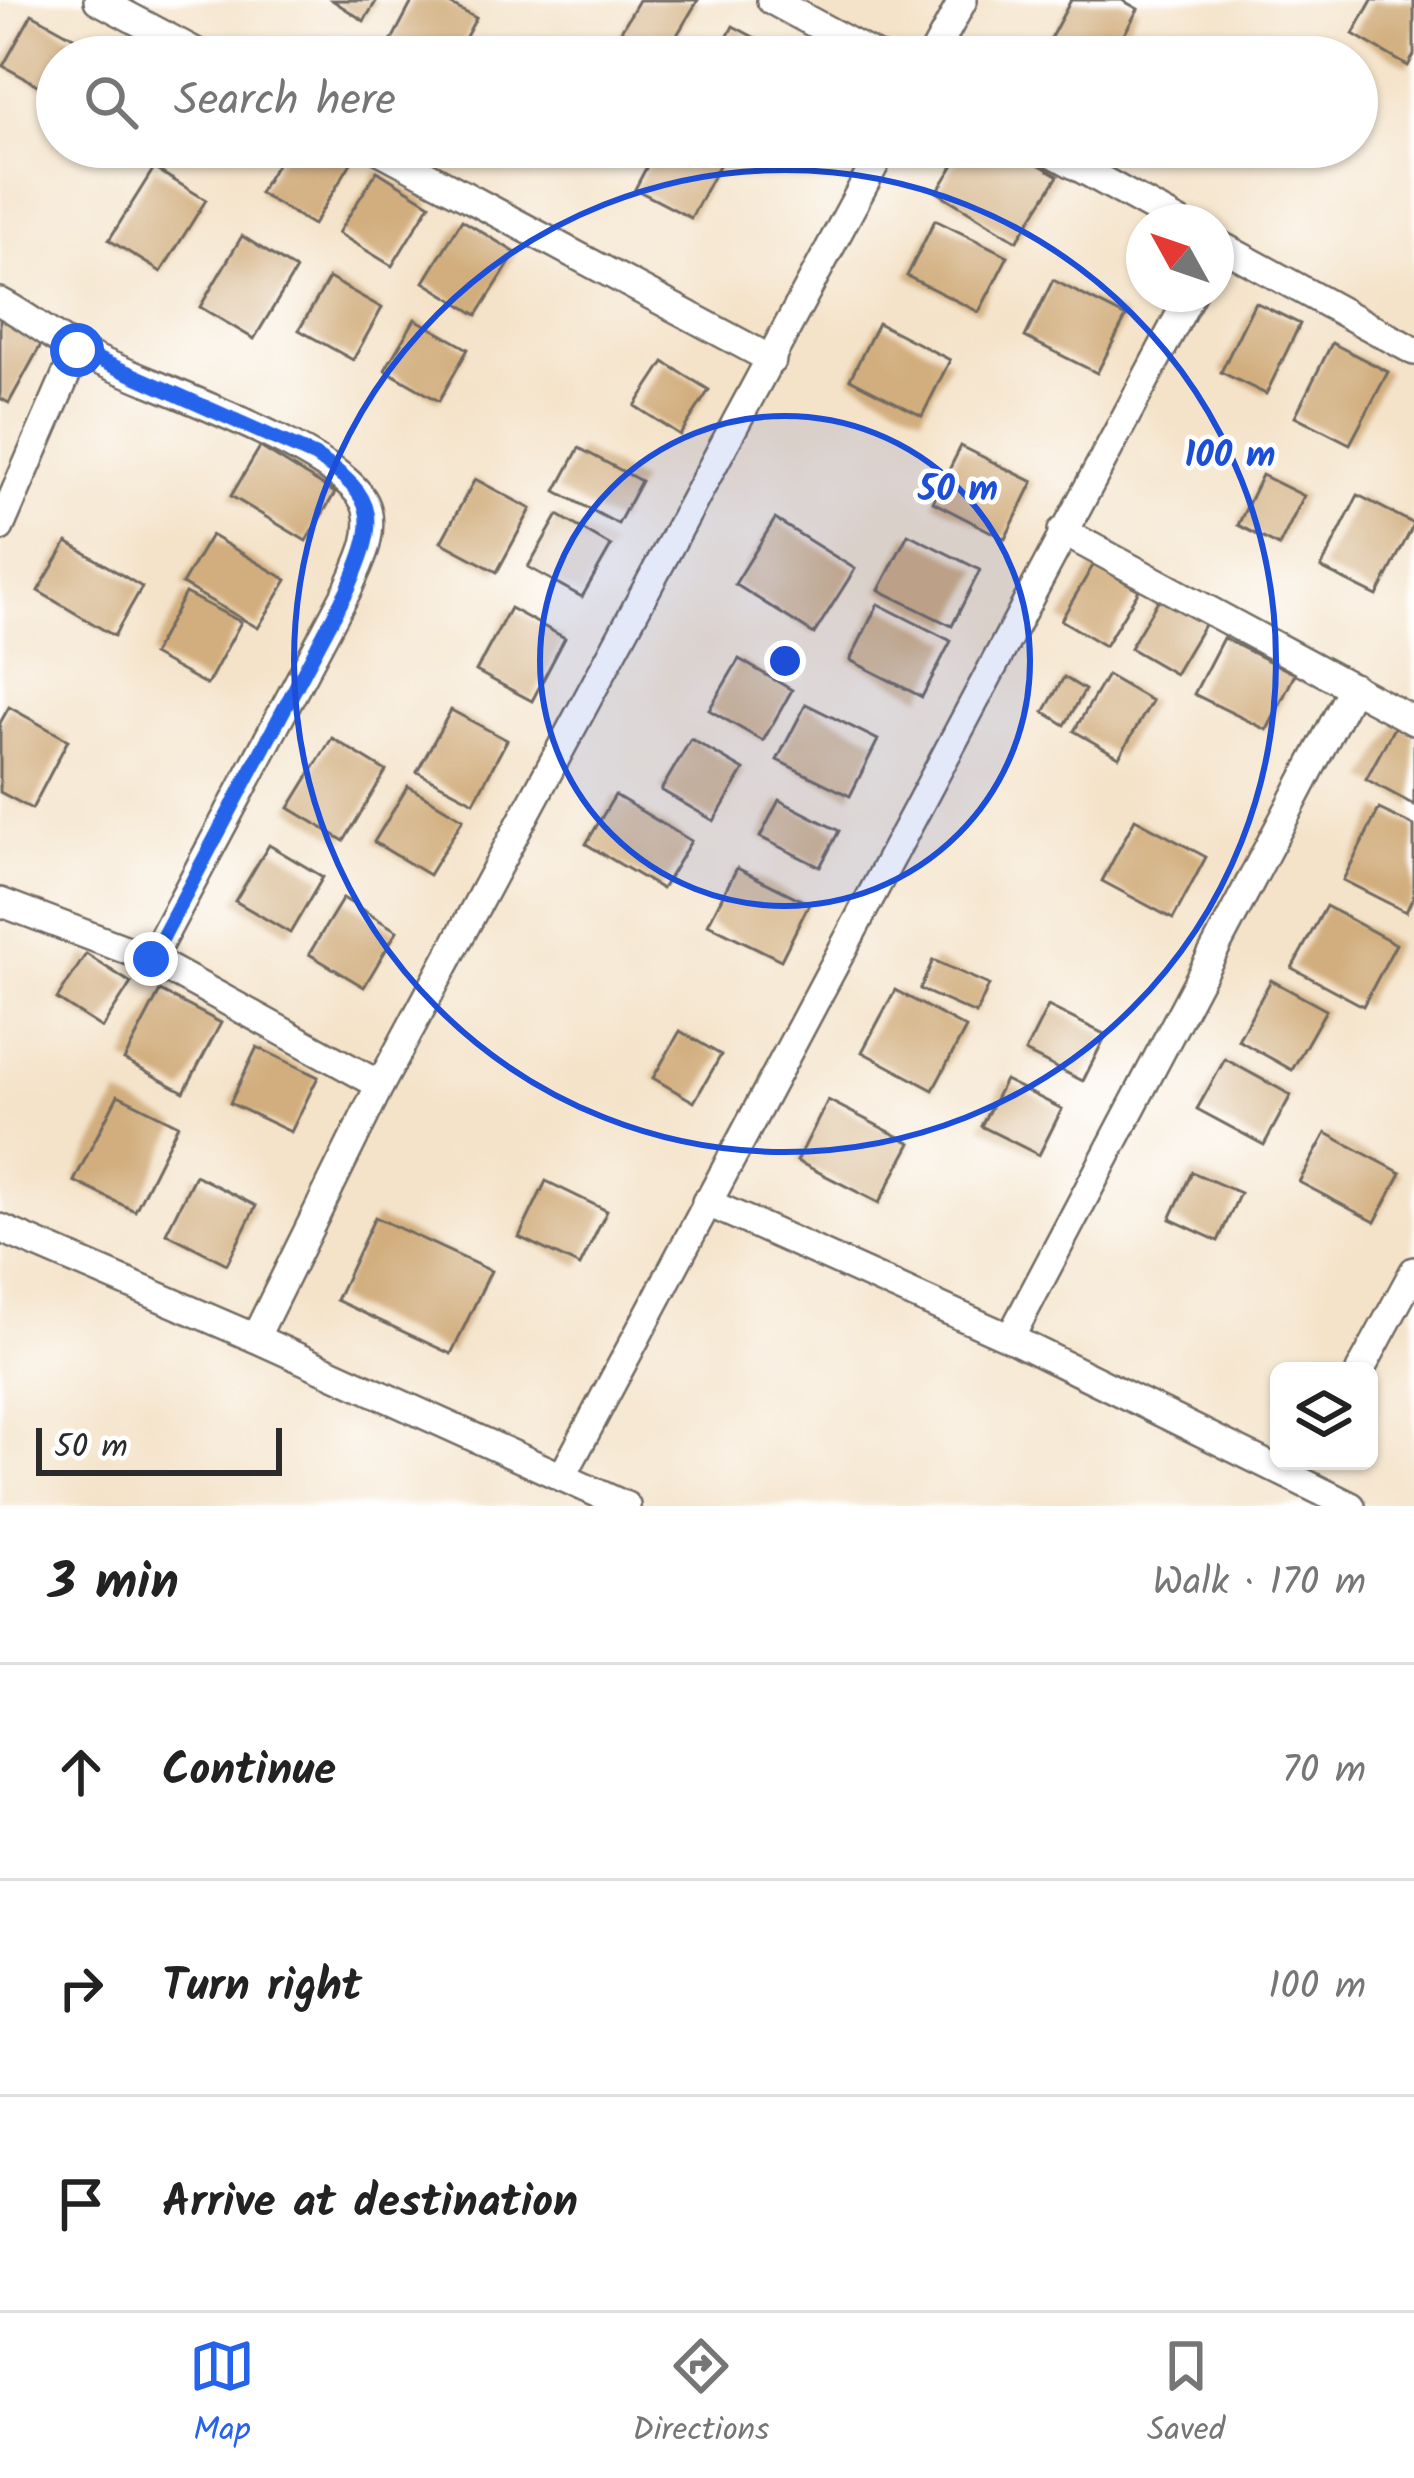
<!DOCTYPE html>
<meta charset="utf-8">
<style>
body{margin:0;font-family:Kalam,sans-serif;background:#f2f2f2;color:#222}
.controls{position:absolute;right:36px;bottom:36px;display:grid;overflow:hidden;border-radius:18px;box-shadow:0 3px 9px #0004}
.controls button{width:108px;height:108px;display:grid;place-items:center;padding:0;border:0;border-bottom:3px solid #e0e0e0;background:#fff;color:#222;font:60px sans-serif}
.compass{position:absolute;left:1126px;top:204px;width:108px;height:108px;border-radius:50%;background:#fff;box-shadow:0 3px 9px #0004;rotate:310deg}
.scale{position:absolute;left:36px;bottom:30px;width:246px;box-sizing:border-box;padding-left:12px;border:6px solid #2b2b2b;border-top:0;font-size:33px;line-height:42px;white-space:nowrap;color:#2b2b2b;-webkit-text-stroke:9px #fff;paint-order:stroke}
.stop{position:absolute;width:36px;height:36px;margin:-27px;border:9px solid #2563eb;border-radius:50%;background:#fff}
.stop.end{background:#2563eb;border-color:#fff;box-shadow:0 3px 12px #0008}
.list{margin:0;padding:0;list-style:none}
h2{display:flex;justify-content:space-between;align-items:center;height:156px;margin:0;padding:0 48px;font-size:51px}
h2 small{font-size:39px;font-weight:400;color:#767676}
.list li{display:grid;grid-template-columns:78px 1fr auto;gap:36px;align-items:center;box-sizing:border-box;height:216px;padding:0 48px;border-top:3px solid #e0e0e0}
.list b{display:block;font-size:45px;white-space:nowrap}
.list em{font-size:39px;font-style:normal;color:#767676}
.icon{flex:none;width:66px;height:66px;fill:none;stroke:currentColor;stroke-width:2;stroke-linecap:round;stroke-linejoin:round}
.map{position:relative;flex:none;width:1414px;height:1506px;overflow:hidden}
.search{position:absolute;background:#fff;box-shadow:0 3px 9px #0004;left:36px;right:36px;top:36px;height:132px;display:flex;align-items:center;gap:30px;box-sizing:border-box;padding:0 42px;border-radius:66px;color:#767676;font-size:45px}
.sheet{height:804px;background:#fff}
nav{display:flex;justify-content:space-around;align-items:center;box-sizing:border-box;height:168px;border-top:3px solid #e0e0e0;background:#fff;font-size:33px;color:#767676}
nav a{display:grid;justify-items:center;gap:6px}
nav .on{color:#2563eb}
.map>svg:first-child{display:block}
</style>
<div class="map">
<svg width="1414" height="1506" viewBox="0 0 1414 1506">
<rect width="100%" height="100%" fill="#fff"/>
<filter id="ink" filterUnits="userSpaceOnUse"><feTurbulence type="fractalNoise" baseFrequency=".00833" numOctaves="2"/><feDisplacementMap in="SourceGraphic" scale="24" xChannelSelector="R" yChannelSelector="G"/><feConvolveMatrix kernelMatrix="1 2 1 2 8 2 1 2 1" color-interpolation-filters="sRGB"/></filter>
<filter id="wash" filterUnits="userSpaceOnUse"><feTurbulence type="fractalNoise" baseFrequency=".004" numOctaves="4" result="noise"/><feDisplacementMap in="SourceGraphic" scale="48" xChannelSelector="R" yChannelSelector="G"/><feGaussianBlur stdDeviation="2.7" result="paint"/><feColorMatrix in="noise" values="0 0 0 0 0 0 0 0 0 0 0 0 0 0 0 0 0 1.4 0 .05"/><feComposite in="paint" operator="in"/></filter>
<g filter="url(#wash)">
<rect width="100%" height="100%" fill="#f4e3c9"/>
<g id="blocks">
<g fill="#d2ae7e">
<polygon points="332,0 377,0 364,21"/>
<polygon points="413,0 442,0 476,18 455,57 398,57 386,51"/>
<polygon points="639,0 698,0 664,57 654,57 618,36"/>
<polygon points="1071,0 1122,0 1138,9 1112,57 1078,57 1049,41"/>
<polygon points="1372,0 1414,0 1414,55 1408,66 1353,34"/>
<polygon points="32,14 86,44 79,57 57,57 57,96 3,66"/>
<polygon points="733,26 791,57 717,57"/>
<polygon points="500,42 528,57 492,57"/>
<polygon points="287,147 324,147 351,163 313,225 259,193"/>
<polygon points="584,147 614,147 606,160"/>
<polygon points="657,147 707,147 724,156 691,218 635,189"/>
<polygon points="800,147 836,147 826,163"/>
<polygon points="965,147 1010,147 1058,176 1017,241 937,192"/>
<polygon points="154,168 206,200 161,272 109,240"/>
<polygon points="377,171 430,204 392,266 338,233"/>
<polygon points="462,220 516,253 477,315 424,282"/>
<polygon points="935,220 1008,256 979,312 907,276"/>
<polygon points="242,236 296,270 254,339 200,307"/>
<polygon points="329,278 382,308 353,360 299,330"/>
<polygon points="1053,280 1126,317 1097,373 1025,337"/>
<polygon points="1255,302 1300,324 1266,394 1221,372"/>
<polygon points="0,318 43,341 9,403 0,398"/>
<polygon points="415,319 468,349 439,401 385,370"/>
<polygon points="878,323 950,360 922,416 850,379"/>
<polygon points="1332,343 1388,372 1350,444 1295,416"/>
<polygon points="664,362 709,390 680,435 635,406"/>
<polygon points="961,446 1033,482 1005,539 933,502"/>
<polygon points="260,447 335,493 306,541 231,496"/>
<polygon points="579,448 641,481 618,524 556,491"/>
<polygon points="1262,475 1304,496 1279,546 1238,525"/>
<polygon points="475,479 531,509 497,572 441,542"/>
<polygon points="1358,495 1414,524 1377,596 1321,568"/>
<polygon points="558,515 611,546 582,597 528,567"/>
<polygon points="775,519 855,569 814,634 735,584"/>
<polygon points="908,534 980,570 952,626 879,590"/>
<polygon points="211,535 287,580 258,628 182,584"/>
<polygon points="67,542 142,587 114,636 38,591"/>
<polygon points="1094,564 1139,590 1105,646 1061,620"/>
<polygon points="1163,592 1208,618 1175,674 1130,648"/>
<polygon points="185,593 241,622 207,685 152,655"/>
<polygon points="878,604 951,641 922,697 850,660"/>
<polygon points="510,608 565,638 532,701 476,671"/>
<polygon points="1223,638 1295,674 1267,730 1194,694"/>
<polygon points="739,659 792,690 763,741 709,710"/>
<polygon points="1107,675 1152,701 1119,757 1074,731"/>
<polygon points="1064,677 1085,690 1065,725 1044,712"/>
<polygon points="806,704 878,740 850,796 777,760"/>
<polygon points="9,707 68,740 32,809 0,792 0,723"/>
<polygon points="451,710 507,740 474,802 417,772"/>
<polygon points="1396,724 1414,734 1414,805 1366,779"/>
<polygon points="332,738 386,771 344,841 289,808"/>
<polygon points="691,739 744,770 714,821 661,790"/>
<polygon points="408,786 463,819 429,875 374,842"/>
<polygon points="615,795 691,841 662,889 586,844"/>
<polygon points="779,800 839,831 820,867 760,837"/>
<polygon points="1379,809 1414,826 1414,895 1406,912 1343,880"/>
<polygon points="1135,819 1206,857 1173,919 1102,881"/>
<polygon points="269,845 323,877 290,933 235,901"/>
<polygon points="737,868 809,904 781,960 708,924"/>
<polygon points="343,898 397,931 364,987 309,954"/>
<polygon points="1326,906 1396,944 1363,1006 1292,968"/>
<polygon points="86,954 131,983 102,1028 57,999"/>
<polygon points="933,960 989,985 976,1014 920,989"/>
<polygon points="1271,980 1326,1010 1292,1070 1238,1040"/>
<polygon points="895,990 966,1028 933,1090 862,1052"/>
<polygon points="160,991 221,1023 184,1092 124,1060"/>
<polygon points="1048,1006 1106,1035 1083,1081 1025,1052"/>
<polygon points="680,1031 721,1055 694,1102 653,1078"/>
<polygon points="257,1047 318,1077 291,1132 230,1103"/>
<polygon points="1225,1059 1291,1095 1264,1145 1197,1109"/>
<polygon points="1005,1080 1062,1109 1039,1155 981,1126"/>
<polygon points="118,1095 178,1125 135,1211 74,1181"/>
<polygon points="828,1100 911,1143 879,1203 797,1161"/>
<polygon points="1326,1133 1401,1173 1375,1222 1299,1182"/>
<polygon points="1192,1172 1240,1193 1218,1241 1170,1219"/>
<polygon points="195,1175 256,1206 227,1264 166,1233"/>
<polygon points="546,1181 607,1211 580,1266 519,1237"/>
<polygon points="375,1217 491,1271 451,1354 336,1300"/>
</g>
</g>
</g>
<g filter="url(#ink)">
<use href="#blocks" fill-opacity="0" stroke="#716b62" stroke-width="3"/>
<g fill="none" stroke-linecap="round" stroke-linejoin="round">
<g stroke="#716b62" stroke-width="32">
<g id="minor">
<polyline points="98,0 205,57"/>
<polyline points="771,0 877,57"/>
<polyline points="932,57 963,0"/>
<polyline points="374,147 772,360"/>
<polyline points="1042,147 1178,222"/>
<polyline points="1216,243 1414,351"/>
<path d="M0,302c27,14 51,34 79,49 57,31 273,100 288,158 7,29 -8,54 -19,80l-197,370"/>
<polyline points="0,527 77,350"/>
<polyline points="1062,531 1414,721"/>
<polyline points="0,902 151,959 380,1085"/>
<polyline points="706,1202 1010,1338 1351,1506"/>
<polyline points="0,1228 255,1338 626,1506"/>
<polyline points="255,1338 380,1085 884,147"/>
<polyline points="1010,1338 1353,687"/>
<polyline points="1360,1371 1414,1271"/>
<polyline points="562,1477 1191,294"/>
</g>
</g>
<use href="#minor" stroke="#fff" stroke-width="27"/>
</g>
</g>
<g fill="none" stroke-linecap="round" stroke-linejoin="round" filter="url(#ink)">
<path stroke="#2563eb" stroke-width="15" d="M77,350l238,106c66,42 62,66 33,133l-197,370"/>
</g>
<circle cx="785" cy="661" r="245" fill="#1d4ed8" fill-opacity=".12"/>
<g fill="none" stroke="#1d4ed8" stroke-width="6">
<circle cx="785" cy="661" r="245"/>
<circle cx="785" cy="661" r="491"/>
</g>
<circle cx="785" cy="661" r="18" fill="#1d4ed8" stroke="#fff" stroke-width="6"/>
<g font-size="36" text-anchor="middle" font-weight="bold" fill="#1d4ed8" stroke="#fff" stroke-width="9" stroke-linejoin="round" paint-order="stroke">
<text x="1230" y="466">100 m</text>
<text x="958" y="500">50 m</text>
</g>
</svg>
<div class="controls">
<button><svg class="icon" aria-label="layers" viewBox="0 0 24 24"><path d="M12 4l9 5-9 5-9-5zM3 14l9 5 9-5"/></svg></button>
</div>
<svg class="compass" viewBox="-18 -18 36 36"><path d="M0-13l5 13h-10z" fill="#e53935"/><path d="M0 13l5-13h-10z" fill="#767676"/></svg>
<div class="scale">50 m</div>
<div class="stop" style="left:77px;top:350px"></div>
<div class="stop end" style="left:151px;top:959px"></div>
<div class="search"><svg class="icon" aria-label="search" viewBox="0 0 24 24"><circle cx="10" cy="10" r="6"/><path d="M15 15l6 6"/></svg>Search here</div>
</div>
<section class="sheet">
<h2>3 min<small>Walk · 170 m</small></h2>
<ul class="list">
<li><svg class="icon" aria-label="ahead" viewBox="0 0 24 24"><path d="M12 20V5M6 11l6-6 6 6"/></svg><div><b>Continue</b></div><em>70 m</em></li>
<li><svg class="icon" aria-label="right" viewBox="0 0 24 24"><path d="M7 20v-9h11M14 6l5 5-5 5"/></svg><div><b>Turn right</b></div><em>100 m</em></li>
<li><svg class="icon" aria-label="arrive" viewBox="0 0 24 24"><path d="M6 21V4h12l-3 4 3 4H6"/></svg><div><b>Arrive at destination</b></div></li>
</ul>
</section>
<nav>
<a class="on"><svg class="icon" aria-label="map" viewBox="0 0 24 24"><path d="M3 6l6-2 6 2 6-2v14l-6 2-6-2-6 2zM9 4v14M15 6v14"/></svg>Map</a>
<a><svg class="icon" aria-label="directions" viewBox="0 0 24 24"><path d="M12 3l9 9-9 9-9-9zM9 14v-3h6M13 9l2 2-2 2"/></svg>Directions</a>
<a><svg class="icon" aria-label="saved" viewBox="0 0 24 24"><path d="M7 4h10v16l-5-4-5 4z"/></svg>Saved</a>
</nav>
